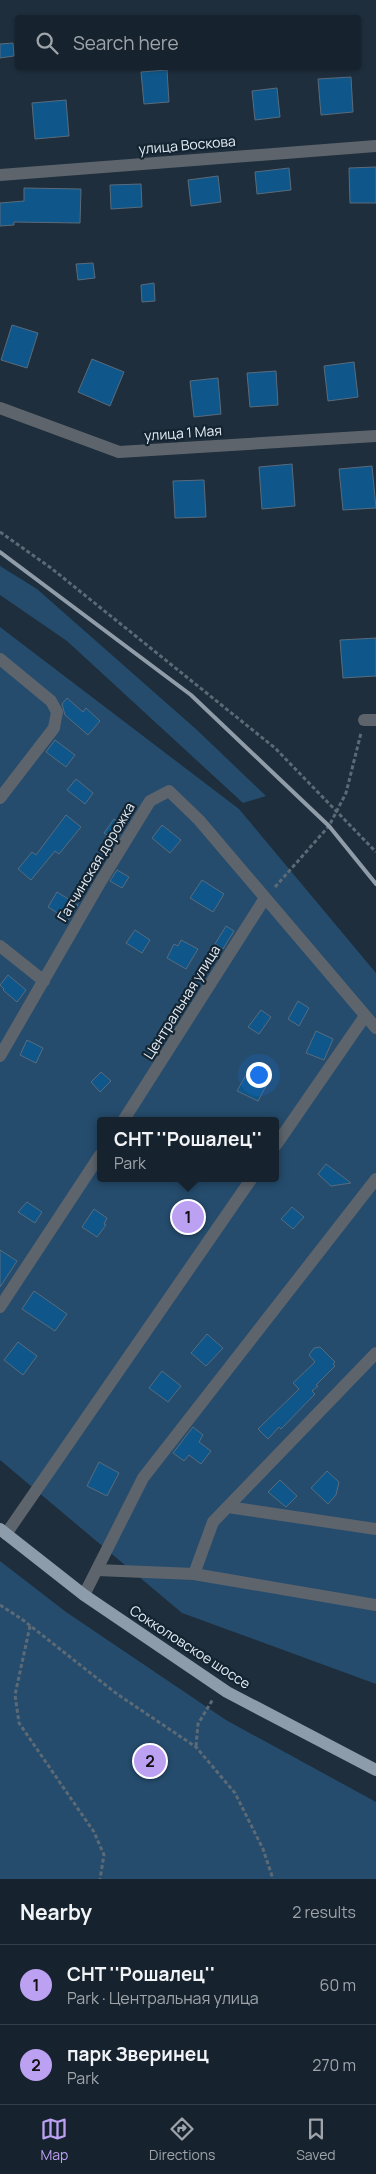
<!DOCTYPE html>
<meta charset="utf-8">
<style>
body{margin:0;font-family:Manrope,sans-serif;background:#1f2a35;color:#f1f3f6}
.you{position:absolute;left:258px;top:1074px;width:18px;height:18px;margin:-12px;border:4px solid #fff;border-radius:50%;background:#1a73e8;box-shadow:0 0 0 8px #1a73e833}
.badge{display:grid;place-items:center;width:32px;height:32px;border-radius:50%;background:#bca0f2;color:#111;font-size:16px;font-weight:700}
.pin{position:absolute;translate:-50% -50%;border:2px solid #fff;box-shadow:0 1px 5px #0006}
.popup{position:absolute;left:97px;top:1117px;width:182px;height:65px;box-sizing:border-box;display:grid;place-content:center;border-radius:5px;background:#16222d;filter:drop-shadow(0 1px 4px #0005);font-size:16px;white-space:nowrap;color:#9ea4aa}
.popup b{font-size:19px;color:#f1f3f6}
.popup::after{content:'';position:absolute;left:50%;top:100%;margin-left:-10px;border:10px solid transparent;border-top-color:#16222d}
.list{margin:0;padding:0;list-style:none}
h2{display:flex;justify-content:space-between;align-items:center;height:65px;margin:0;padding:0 20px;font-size:21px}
h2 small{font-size:16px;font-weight:400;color:#9ea4aa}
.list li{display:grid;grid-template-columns:32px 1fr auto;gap:15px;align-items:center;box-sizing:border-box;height:80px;padding:0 20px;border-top:1px solid #353f49}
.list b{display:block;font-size:19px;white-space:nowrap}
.list p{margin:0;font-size:16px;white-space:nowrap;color:#9ea4aa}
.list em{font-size:16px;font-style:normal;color:#9ea4aa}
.icon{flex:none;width:28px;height:28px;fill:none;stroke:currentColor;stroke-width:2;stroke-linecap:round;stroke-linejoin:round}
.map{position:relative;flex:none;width:376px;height:1879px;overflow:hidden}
.search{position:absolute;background:#16222d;box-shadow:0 1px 4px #0004;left:15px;right:15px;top:15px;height:55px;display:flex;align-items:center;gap:12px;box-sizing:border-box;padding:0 18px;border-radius:5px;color:#9ea4aa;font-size:19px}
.sheet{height:225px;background:#16222d}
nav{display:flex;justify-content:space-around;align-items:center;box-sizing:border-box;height:70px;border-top:1px solid #353f49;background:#16222d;font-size:14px;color:#9ea4aa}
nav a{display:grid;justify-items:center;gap:2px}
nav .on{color:#bca0f2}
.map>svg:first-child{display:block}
</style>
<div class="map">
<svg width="376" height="1879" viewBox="0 0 376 1879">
<rect width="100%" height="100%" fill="#1e2e3c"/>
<g fill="#254c6d" fill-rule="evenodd">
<polygon points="0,566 37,589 197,730 266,796 243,803 67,641 0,595"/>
<path d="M0,627l239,182 137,164v711l-194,-71 -182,-153zM100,1121h176v57h-176z"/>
<polygon points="0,1561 66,1612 226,1720 376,1802 376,1879 0,1879"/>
</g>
<g fill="#0f578a" stroke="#596b7b">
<polygon points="13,43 14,56 0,58 0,44"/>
<polygon points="167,70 169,102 144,104 141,72"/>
<polygon points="351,77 353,112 321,115 318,79"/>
<polygon points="277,88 280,117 255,120 252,91"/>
<polygon points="66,100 69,136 35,139 32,103"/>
<polygon points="376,167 376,203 350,203 349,168"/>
<polygon points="289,168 291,190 257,194 255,172"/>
<polygon points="218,176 221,202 191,206 188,180"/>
<polygon points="141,184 142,207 111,209 110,185"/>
<polygon points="24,188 81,189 80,223 14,222 14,225 0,226 0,203 24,201"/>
<polygon points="93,263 95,278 78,280 76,264"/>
<polygon points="154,283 155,301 142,302 141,285"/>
<polygon points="12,325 38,333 27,368 1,360"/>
<polygon points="92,359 124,372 110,406 78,392"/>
<polygon points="354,362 358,397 328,401 324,366"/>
<polygon points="276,371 278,405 250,407 247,373"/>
<polygon points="218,378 221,414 194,417 190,381"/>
<polygon points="292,464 295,506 262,509 259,467"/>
<polygon points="372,466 376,508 343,510 339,469"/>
<polygon points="204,480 206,517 175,518 173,481"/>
<polygon points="376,638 376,676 343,678 340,640"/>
<polygon points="67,698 83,712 86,708 100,721 88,735 65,715 62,704"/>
<polygon points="55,740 75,755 66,767 46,752"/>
<polygon points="76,779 93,793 85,804 67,790"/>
<polygon points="66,815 81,827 59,854 55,851 31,880 18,869 32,852 36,855"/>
<polygon points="114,819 125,826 116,841 104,833"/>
<polygon points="162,825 181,840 170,853 152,838"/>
<polygon points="117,870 129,877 122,888 110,881"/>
<polygon points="202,880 224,894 213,912 190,898"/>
<polygon points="57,892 78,905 68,920 48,907"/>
<polygon points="226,926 234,931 223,949 215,944"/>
<polygon points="135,930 150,940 142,953 126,943"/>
<polygon points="181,940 198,949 186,969 167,958 174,944 178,946"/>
<polygon points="8,975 26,990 17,1002 3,990 4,989 0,985"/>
<polygon points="298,1001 309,1008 299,1026 288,1019"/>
<polygon points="261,1010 271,1017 259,1034 248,1027"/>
<polygon points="316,1031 333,1039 324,1060 306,1053"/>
<polygon points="27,1040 43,1048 36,1063 20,1055"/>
<polygon points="101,1072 111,1081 100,1092 91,1082"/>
<polygon points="246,1075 266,1086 258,1101 237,1091"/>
<polygon points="326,1164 351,1183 331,1186 318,1174"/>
<polygon points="27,1202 42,1212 35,1223 18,1212"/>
<polygon points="292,1207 304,1217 293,1229 281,1219"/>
<polygon points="94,1209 107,1218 104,1224 106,1225 97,1237 82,1227"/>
<polygon points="0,1250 17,1261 0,1287"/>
<polygon points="34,1291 67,1314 55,1331 22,1309"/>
<polygon points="207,1334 223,1348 206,1366 191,1353"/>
<polygon points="18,1342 37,1356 23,1375 4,1360"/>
<polygon points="320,1347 335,1362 333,1364 335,1366 316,1385 318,1386 312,1391 315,1394 281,1429 279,1427 268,1439 258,1429 299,1389 293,1383 315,1362 309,1355 314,1348"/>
<polygon points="162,1371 181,1386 168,1402 149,1388"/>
<polygon points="193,1427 203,1435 199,1442 211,1451 201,1464 189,1455 184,1461 173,1453"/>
<polygon points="99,1462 119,1473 107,1496 87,1486"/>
<polygon points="327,1471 339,1482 336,1495 328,1504 311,1488"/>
<polygon points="280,1480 297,1496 286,1507 268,1492"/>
</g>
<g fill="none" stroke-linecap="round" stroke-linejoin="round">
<g stroke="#5c6a76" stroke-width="3" stroke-dasharray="4 2.5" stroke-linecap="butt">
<polyline points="0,532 51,568 275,748 376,852"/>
<polyline points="275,887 329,826 346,793 361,733"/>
<polyline points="0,1605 23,1620 117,1694 196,1747 235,1793 263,1849 273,1879"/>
<polyline points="30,1626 15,1695 19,1723 94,1832 104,1855 100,1879"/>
<polyline points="196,1746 198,1724 213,1699"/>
</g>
<g stroke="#5d646c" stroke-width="12">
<polyline points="0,175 376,146"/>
<polyline points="0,408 119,452 376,436"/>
<polyline points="0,659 51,701 57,712 54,728 0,798"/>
<polyline points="364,720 376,720"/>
<polyline points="0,946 44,981"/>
<polyline points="0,1056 101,881 150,801 169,791 199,820 376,1028"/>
<polyline points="123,1121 265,898"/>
<polyline points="276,1145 365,1016"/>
<polyline points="0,1307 100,1155"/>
<polyline points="228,1507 376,1529"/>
<polyline points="6,1534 252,1178"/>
<polyline points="97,1570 194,1574 376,1605"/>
<polyline points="194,1574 213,1522 376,1353"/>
<polyline points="84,1595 143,1478 376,1179"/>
</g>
<polyline stroke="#8c9cab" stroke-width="12" points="0,1529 84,1595 227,1692 376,1770"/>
<polyline stroke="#909da9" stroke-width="4" points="0,552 191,695 329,826 376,884"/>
</g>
<g text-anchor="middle" stroke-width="4.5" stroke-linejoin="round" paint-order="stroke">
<g font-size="14" fill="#e4eef8" stroke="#142431">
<text transform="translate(187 145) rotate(-5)" y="5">улица Воскова</text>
<text transform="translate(183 433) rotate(-4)" y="5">улица 1 Мая</text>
<text transform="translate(96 862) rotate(-59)" y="5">Гатчинская дорожка</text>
<text transform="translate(182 1002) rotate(-58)" y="5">Центральная улица</text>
<text transform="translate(190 1647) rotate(33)" y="5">Сокколовское шоссе</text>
</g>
</g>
</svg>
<div class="you"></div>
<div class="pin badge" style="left:188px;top:1217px">1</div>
<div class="popup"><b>СНТ ''Рошалец''</b>Park</div>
<div class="pin badge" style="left:150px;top:1761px">2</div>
<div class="search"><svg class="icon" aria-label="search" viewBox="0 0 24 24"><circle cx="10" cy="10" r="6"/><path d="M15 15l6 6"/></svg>Search here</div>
</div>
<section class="sheet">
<h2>Nearby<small>2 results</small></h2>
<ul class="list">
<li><span class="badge">1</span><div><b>СНТ ''Рошалец''</b><p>Park · Центральная улица</p></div><em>60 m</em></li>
<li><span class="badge">2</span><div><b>парк Зверинец</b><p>Park</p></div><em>270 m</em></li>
</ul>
</section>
<nav>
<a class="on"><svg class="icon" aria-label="map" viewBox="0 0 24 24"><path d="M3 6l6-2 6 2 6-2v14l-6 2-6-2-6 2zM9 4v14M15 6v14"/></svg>Map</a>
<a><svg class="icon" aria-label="directions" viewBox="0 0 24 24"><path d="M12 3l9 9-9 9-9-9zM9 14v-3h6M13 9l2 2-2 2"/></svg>Directions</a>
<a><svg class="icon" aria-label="saved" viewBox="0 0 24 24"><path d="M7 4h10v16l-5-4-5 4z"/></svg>Saved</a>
</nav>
